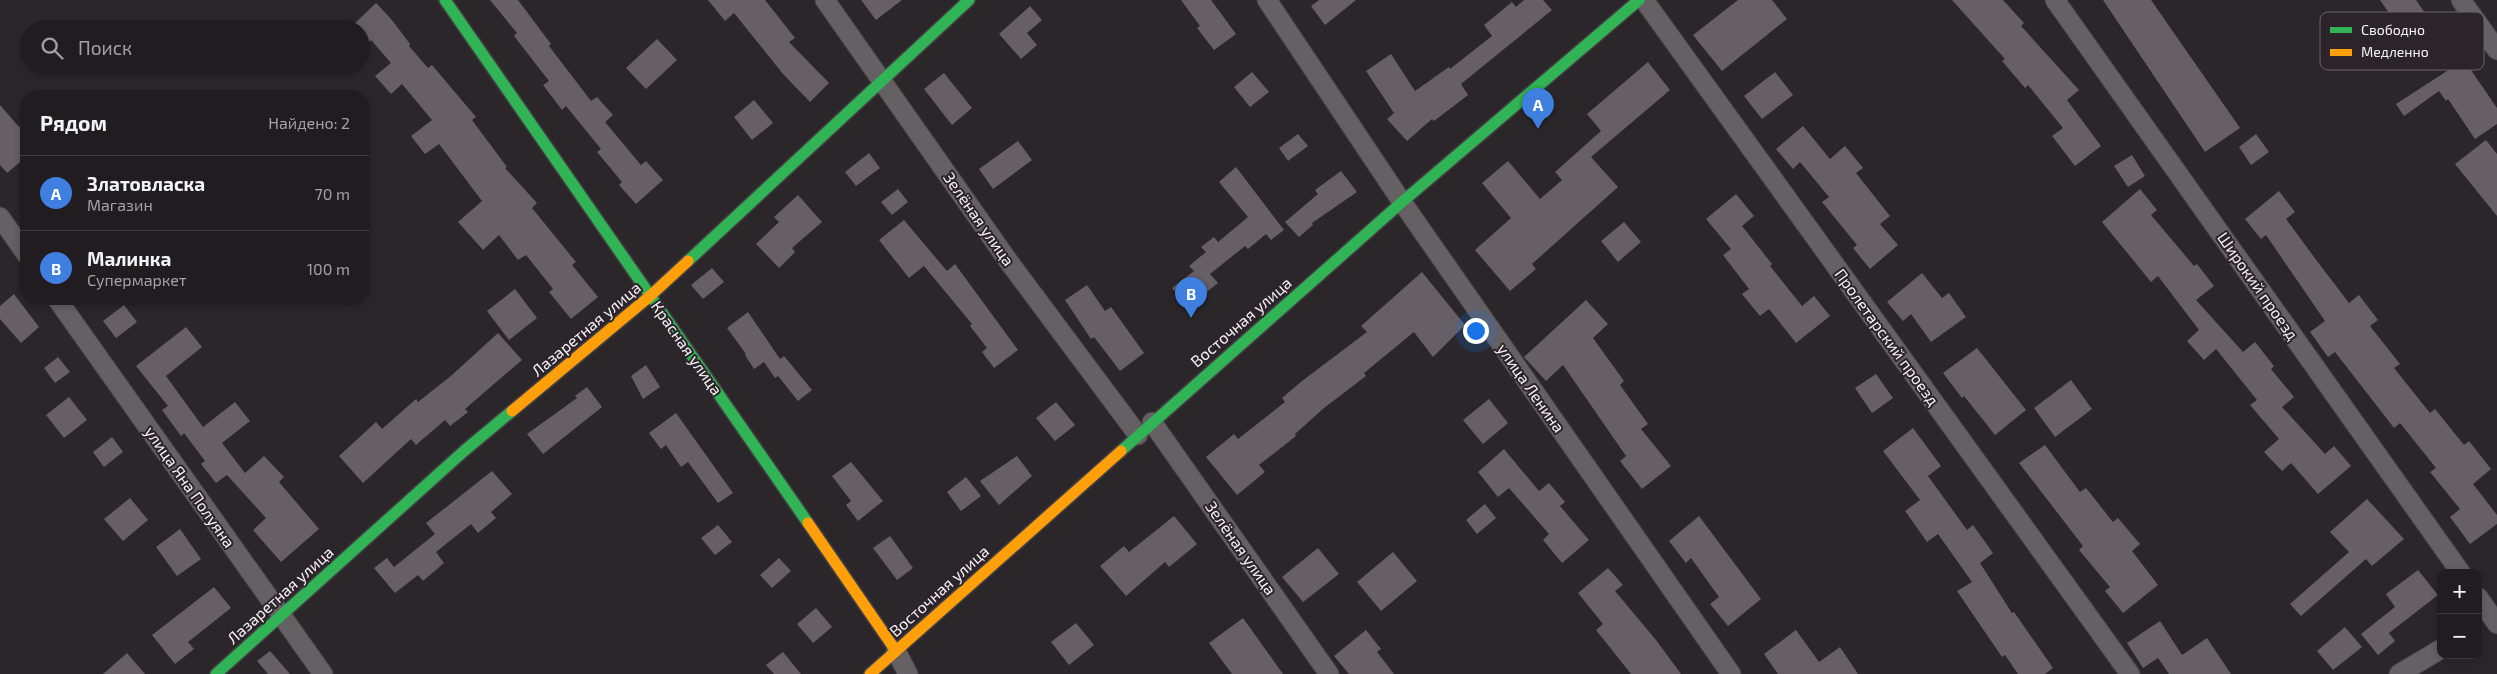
<!DOCTYPE html>
<html lang="ru">
<meta charset="utf-8">
<style>
body{margin:0;font-family:"Exo 2",sans-serif;background:#282529;color:#f1f3f6}
.controls{position:absolute;right:15px;bottom:15px;display:grid;overflow:hidden;border-radius:10px;box-shadow:0 2px 8px #0003}
.controls button{width:45px;height:45px;display:grid;place-items:center;padding:0;border:0;border-bottom:1px solid #3d3a3e;background:#201c20;color:#f1f3f6;font:25px sans-serif}
.you{position:absolute;left:1475px;top:330px;width:18px;height:18px;margin:-12px;border:4px solid #fff;border-radius:50%;background:#1a73e8;box-shadow:0 0 0 8px #1a73e833}
.badge{display:grid;place-items:center;width:32px;height:32px;border-radius:50%;background:#afabaf;color:#fff;font-size:16px;font-weight:700}
.pin{position:absolute;translate:-50% -41px;filter:drop-shadow(0 1px 2px #0008)}
.pin::after{content:'';position:absolute;top:26px;width:18px;height:15px;background:inherit;clip-path:polygon(0 0,100% 0,50% 100%)}
.list{margin:0;padding:0;list-style:none}
h2{display:flex;justify-content:space-between;align-items:center;height:65px;margin:0;padding:0 20px;font-size:21px}
h2 small{font-size:16px;font-weight:400;color:#a2a1a5}
.list li{display:grid;grid-template-columns:32px 1fr auto;gap:15px;align-items:center;box-sizing:border-box;height:75px;padding:0 20px;border-top:1px solid #3d3a3e}
.list b{display:block;font-size:19px;white-space:nowrap}
.list p{margin:0;font-size:16px;white-space:nowrap;color:#a2a1a5}
.list em{font-size:16px;font-style:normal;color:#a2a1a5}
.icon{flex:none;width:28px;height:28px;fill:none;stroke:currentColor;stroke-width:2;stroke-linecap:round;stroke-linejoin:round}
.map{position:relative;flex:none;width:2497px;height:674px;overflow:hidden}
.search{position:absolute;background:#201c20;box-shadow:0 2px 8px #0003;left:20px;top:20px;width:350px;height:55px;display:flex;align-items:center;gap:12px;box-sizing:border-box;padding:0 18px;border-radius:28px;color:#a2a1a5;font-size:19px}
.panel{position:absolute;background:#201c20;box-shadow:0 2px 8px #0003;left:20px;top:90px;width:350px;height:215px;border-radius:20px}
.map>svg:first-child{display:block}
</style>
<div class="map">
<svg width="2497" height="674" viewBox="0 0 2497 674">
<rect width="100%" height="100%" fill="#2a262a"/>
<g fill="#675f66">
<polygon points="490,0 518,0 551,44 549,46 591,101 597,97 613,115 605,122 641,165 646,161 663,180 636,204 619,185 622,182 597,152 601,149 566,106 562,110 543,85 549,81 514,36 517,33"/>
<polygon points="708,0 765,0 795,38 789,42 829,83 810,102 783,74 734,13 725,21"/>
<polygon points="861,0 902,0 876,20"/>
<polygon points="1181,0 1211,0 1236,34 1214,50 1197,28 1200,26"/>
<polygon points="1319,0 1356,0 1325,25 1311,6"/>
<polygon points="1524,0 1543,0 1552,10 1461,84 1468,95 1434,121 1432,119 1407,141 1387,119 1394,113 1366,71 1391,54 1415,91 1449,67 1450,69 1492,36 1484,25 1512,2 1516,7"/>
<polygon points="1738,0 1772,0 1787,19 1722,71 1693,35"/>
<polygon points="1952,0 2003,0 2024,23 2021,26 2079,90 2067,100 2101,146 2075,166 2052,136 2063,128 2028,85 2025,88 2002,61 2005,59"/>
<polygon points="2103,0 2151,0 2240,128 2205,152"/>
<polygon points="2380,0 2416,0 2430,20 2436,15 2450,33 2420,57"/>
<polygon points="376,3 392,20 410,44 409,46 428,68 432,65 476,117 472,120 507,167 505,168 537,203 532,208 576,262 572,265 598,297 571,319 549,292 553,289 526,255 518,260 499,235 483,250 458,222 482,201 439,144 425,154 411,136 432,120 402,84 391,94 375,76 391,63 371,40 369,42 361,34 361,29 356,29 353,25"/>
<polygon points="1030,6 1042,20 1027,33 1037,45 1021,59 999,34"/>
<polygon points="657,39 677,60 646,89 626,68"/>
<polygon points="2464,60 2497,108 2497,124 2475,139 2448,99 2446,101 2439,91 2404,116 2396,104"/>
<polygon points="1648,62 1670,90 1591,157 1618,187 1532,264 1536,269 1510,291 1475,250 1511,218 1482,183 1508,161 1540,199 1562,180 1555,172 1601,131 1587,114"/>
<polygon points="1252,72 1269,92 1250,107 1234,87"/>
<polygon points="1775,72 1793,95 1762,119 1744,96"/>
<polygon points="944,73 972,108 952,125 924,89"/>
<polygon points="754,100 773,123 752,140 734,117"/>
<polygon points="0,105 19,127 26,121 26,157 7,173 0,165"/>
<polygon points="1803,126 1830,159 1845,146 1863,168 1856,173 1890,216 1880,224 1898,245 1870,269 1853,248 1857,245 1822,202 1829,197 1800,162 1793,169 1776,149"/>
<polygon points="1298,134 1308,146 1288,161 1279,148"/>
<polygon points="2256,134 2269,152 2251,165 2239,147"/>
<polygon points="2486,140 2497,154 2497,216 2455,164"/>
<polygon points="1018,141 1032,160 993,189 979,169"/>
<polygon points="869,153 880,168 856,186 845,172"/>
<polygon points="2132,155 2145,176 2128,187 2114,166"/>
<polygon points="1236,167 1284,230 1271,240 1266,234 1248,249 1245,246 1210,274 1218,283 1188,307 1172,288 1194,271 1189,266 1206,252 1201,247 1214,237 1218,242 1248,217 1219,182"/>
<polygon points="1341,171 1357,192 1312,223 1313,225 1299,237 1285,222 1318,194 1315,190"/>
<polygon points="898,189 908,202 892,215 881,202"/>
<polygon points="2140,189 2157,210 2151,215 2194,266 2197,264 2214,286 2196,300 2243,352 2255,342 2274,366 2271,369 2294,397 2282,407 2325,454 2334,446 2351,466 2318,494 2291,463 2282,471 2264,452 2279,439 2250,405 2257,400 2216,349 2204,360 2187,341 2199,330 2158,276 2151,282 2102,222"/>
<polygon points="2279,191 2295,212 2286,219 2317,261 2349,303 2359,295 2378,320 2370,326 2400,364 2394,368 2430,413 2435,409 2464,445 2469,441 2491,469 2473,484 2497,515 2497,524 2470,544 2450,517 2460,509 2430,472 2436,468 2400,423 2394,428 2335,352 2328,357 2310,332 2325,321 2266,235 2261,239 2245,219"/>
<polygon points="1736,194 1754,216 1742,226 1772,264 1770,266 1802,306 1814,296 1830,316 1796,343 1769,309 1760,316 1742,294 1749,289 1723,255 1731,249 1706,219"/>
<polygon points="798,195 822,222 792,248 795,252 779,268 756,244 779,222 774,217"/>
<polygon points="904,220 947,271 955,264 1018,350 994,368 982,352 987,348 970,326 972,324 924,266 909,278 879,240"/>
<polygon points="1624,222 1641,242 1618,262 1601,241"/>
<polygon points="712,268 724,282 703,299 691,285"/>
<polygon points="1422,272 1465,325 1433,357 1414,332 1364,373 1366,376 1324,408 1295,434 1296,436 1259,465 1265,472 1237,495 1206,457 1234,434 1238,439 1285,402 1282,398 1302,381 1367,332 1361,326"/>
<polygon points="1922,273 1942,298 1949,293 1966,317 1931,342 1911,314 1903,321 1887,302"/>
<polygon points="1087,285 1105,311 1111,307 1144,353 1120,371 1094,337 1091,339 1065,300"/>
<polygon points="515,289 537,318 509,340 487,311"/>
<polygon points="14,294 39,327 21,343 0,319 0,306"/>
<polygon points="1586,300 1608,324 1593,338 1624,381 1620,385 1648,424 1641,429 1671,466 1642,489 1620,461 1626,456 1563,365 1546,381 1524,357"/>
<polygon points="124,305 137,322 116,338 103,321"/>
<polygon points="748,312 780,359 784,356 812,390 798,401 778,376 775,378 764,362 754,369 745,355 746,354 727,328"/>
<polygon points="186,327 202,347 166,376 203,427 235,402 250,421 222,443 245,473 264,456 284,477 279,482 319,529 281,562 253,530 266,518 227,475 216,483 201,464 205,461 184,433 181,436 162,410 168,406 136,366"/>
<polygon points="498,333 522,360 465,409 468,412 450,426 445,420 416,445 411,439 363,483 339,456 376,422 382,429 416,399 418,402 452,375"/>
<polygon points="1977,348 2026,410 1995,435 1964,396 1962,398 1943,373"/>
<polygon points="58,357 70,372 55,383 44,368"/>
<polygon points="646,365 660,387 643,399 631,376"/>
<polygon points="1876,374 1893,398 1872,413 1855,388"/>
<polygon points="2071,380 2092,409 2055,437 2034,408"/>
<polygon points="587,387 602,407 543,454 527,434 577,398 575,396"/>
<polygon points="69,397 87,420 64,438 46,415"/>
<polygon points="1489,399 1508,423 1483,444 1463,420"/>
<polygon points="1056,402 1075,425 1055,441 1036,418"/>
<polygon points="676,413 733,493 718,503 688,462 681,467 666,445 661,449 649,433"/>
<polygon points="1913,428 1941,466 1928,476 1967,530 1973,525 1993,553 1980,563 2012,613 2014,612 2053,668 2045,674 2018,674 2005,655 2002,657 1957,591 1972,582 1938,534 1927,542 1905,511 1920,500 1883,451"/>
<polygon points="112,437 123,452 104,467 93,452"/>
<polygon points="2045,445 2080,492 2086,488 2113,522 2118,518 2140,544 2132,551 2158,585 2123,613 2105,591 2110,587 2079,550 2083,546 2019,463"/>
<polygon points="1504,449 1539,491 1549,483 1565,502 1560,506 1589,540 1562,563 1543,540 1549,534 1509,488 1498,497 1478,472"/>
<polygon points="1017,456 1032,476 999,505 980,481"/>
<polygon points="851,462 883,501 858,521 846,505 851,501 832,476"/>
<polygon points="492,471 512,494 491,512 496,518 478,533 471,524 436,552 444,563 423,581 418,575 395,593 374,568 387,558 394,567 435,534 426,523"/>
<polygon points="966,477 981,496 961,511 947,492"/>
<polygon points="130,498 148,520 123,541 104,519"/>
<polygon points="2367,499 2404,539 2372,566 2366,559 2301,616 2290,604 2349,552 2330,532"/>
<polygon points="1485,504 1496,518 1477,534 1466,520"/>
<polygon points="1174,516 1197,544 1169,567 1165,562 1126,596 1100,566 1124,546 1129,552"/>
<polygon points="1699,516 1761,599 1728,626 1710,604 1719,597 1691,558 1686,563 1669,541"/>
<polygon points="718,525 732,542 715,555 701,538"/>
<polygon points="180,529 201,559 177,576 156,547"/>
<polygon points="890,536 913,568 897,580 873,548"/>
<polygon points="1318,548 1339,574 1303,602 1282,577"/>
<polygon points="1393,552 1417,581 1381,611 1357,582"/>
<polygon points="779,558 791,571 772,588 760,575"/>
<polygon points="1608,568 1623,585 1615,591 1656,640 1681,674 1631,674 1596,630 1603,624 1578,593"/>
<polygon points="2418,570 2438,595 2389,633 2395,641 2378,655 2361,634 2395,607 2386,594"/>
<polygon points="214,587 231,608 188,642 194,649 175,664 152,635"/>
<polygon points="816,608 832,627 813,643 797,624"/>
<polygon points="1243,618 1283,674 1232,674 1209,643"/>
<polygon points="2160,621 2182,655 2207,638 2231,674 2169,674 2158,658 2143,668 2127,643"/>
<polygon points="1076,623 1094,645 1069,665 1051,642"/>
<polygon points="2345,627 2362,647 2333,670 2317,651"/>
<polygon points="1366,630 1381,649 1377,652 1394,674 1349,674 1334,656"/>
<polygon points="1796,630 1819,662 1840,647 1858,674 1778,674 1764,654"/>
<polygon points="270,651 290,674 268,674 257,661"/>
<polygon points="783,652 801,674 774,674 766,665"/>
<polygon points="127,653 145,674 103,674"/>
</g>
<g fill="none" stroke-linecap="round" stroke-linejoin="round">
<g stroke="#444144" stroke-width="21">
<g id="street">
<polyline points="825,0 1009,262 1138,435"/>
<polyline points="1267,0 1402,202 1731,674"/>
<polyline points="1644,0 2130,674"/>
<polyline points="2055,0 2461,573"/>
<polyline points="2461,0 2497,50"/>
<polyline points="0,217 26,254"/>
<polyline points="57,299 323,674"/>
<polyline points="1152,422 1329,674"/>
<polyline points="2478,597 2497,624"/>
<polyline points="896,651 908,674"/>
<polyline points="2399,674 2441,649"/>
</g>
</g>
<g stroke="#444144" stroke-width="14">
<g id="fast">
<polyline points="445,0 808,523"/>
<polyline points="688,261 969,0"/>
<polyline points="1121,451 1402,202 1639,0"/>
<polyline points="216,674 464,451 512,411"/>
</g>
</g>
<g stroke="#444144" stroke-width="14">
<g id="slow">
<polyline points="512,411 650,296 688,261"/>
<polyline points="808,523 896,651"/>
<polyline points="870,674 1121,451"/>
</g>
</g>
<use href="#street" stroke="#646063" stroke-width="19"/>
<use href="#fast" stroke="#30b455" stroke-width="11"/>
<use href="#slow" stroke="#ff9f0a" stroke-width="11"/>
</g>
<g text-anchor="middle" stroke-width="4" stroke-linejoin="round" paint-order="stroke">
<g font-size="16" fill="#f7f2f6" stroke="#2c242b">
<text transform="translate(979 219) rotate(55)" y="6">Зелёная улица</text>
<text transform="translate(2258 286) rotate(55)" y="6">Широкий проезд</text>
<text transform="translate(1241 322) rotate(-41)" y="6">Восточная улица</text>
<text transform="translate(586 329) rotate(-40)" y="6">Лазаретная улица</text>
<text transform="translate(1887 337) rotate(54)" y="6">Пролетарский проезд</text>
<text transform="translate(687 348) rotate(55)" y="6">Красная улица</text>
<text transform="translate(1531 388) rotate(55)" y="6">улица Ленина</text>
<text transform="translate(190 487) rotate(55)" y="6">улица Яна Полуяна</text>
<text transform="translate(1241 548) rotate(55)" y="6">Зелёная улица</text>
<text transform="translate(939 591) rotate(-42)" y="6">Восточная улица</text>
<text transform="translate(280 595) rotate(-42)" y="6">Лазаретная улица</text>
</g>
</g>
<rect x="2320" y="12" width="164" height="58" rx="8" fill="#2c242b" stroke="#696268" stroke-width="1"/>
<rect x="2330" y="27" width="22" height="6" fill="#30b455"/>
<rect x="2330" y="49" width="22" height="7" fill="#ff9f0a"/>
<g font-size="14" fill="#f7f2f6">
<text x="2361" y="35">Свободно</text>
<text x="2361" y="57">Медленно</text>
</g>
</svg>
<div class="controls">
<button>+</button>
<button>−</button>
</div>
<div class="you"></div>
<div class="pin badge" style="left:1538px;top:129px;background:#3f7fe0">A</div>
<div class="pin badge" style="left:1191px;top:318px;background:#3f7fe0">B</div>
<div class="search"><svg class="icon" aria-label="search" viewBox="0 0 24 24"><circle cx="10" cy="10" r="6"/><path d="M15 15l6 6"/></svg>Поиск</div>
<section class="panel">
<h2>Рядом<small>Найдено: 2</small></h2>
<ul class="list">
<li><span class="badge" style="background:#3f7fe0">A</span><div><b>Златовласка</b><p>Магазин</p></div><em>70 m</em></li>
<li><span class="badge" style="background:#3f7fe0">B</span><div><b>Малинка</b><p>Супермаркет</p></div><em>100 m</em></li>
</ul>
</section>
</div>
